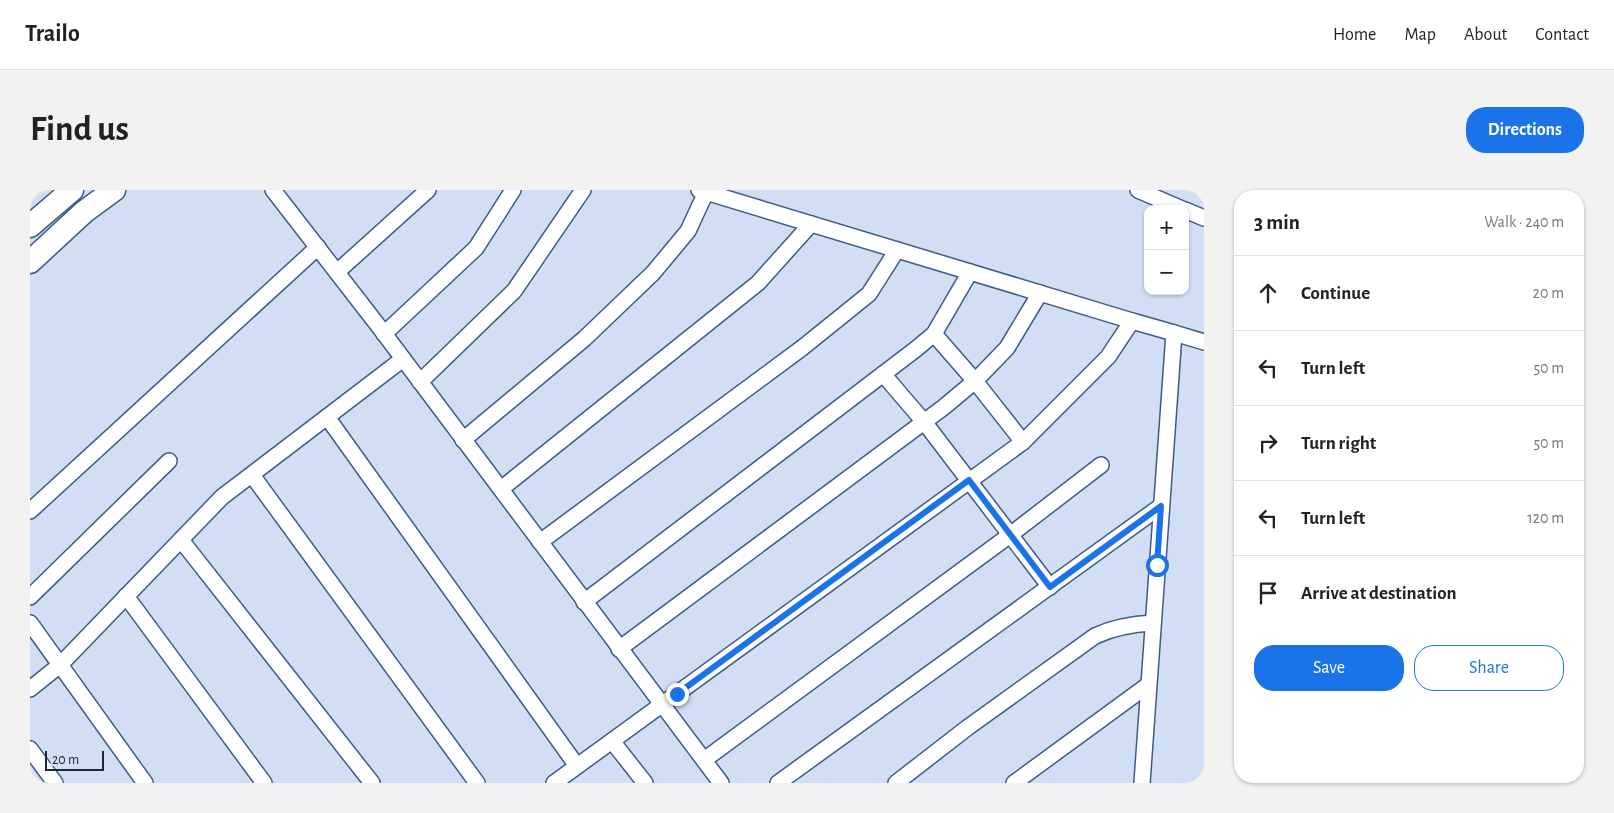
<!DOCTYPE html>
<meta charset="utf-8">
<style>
body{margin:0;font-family:"Alegreya Sans",sans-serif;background:#f2f2f2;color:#222}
.controls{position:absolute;right:15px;top:15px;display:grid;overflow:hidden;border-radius:10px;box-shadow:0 1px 4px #0004}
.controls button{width:45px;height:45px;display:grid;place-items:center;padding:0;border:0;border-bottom:1px solid #e0e0e0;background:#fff;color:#222;font:25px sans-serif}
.scale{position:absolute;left:15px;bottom:12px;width:59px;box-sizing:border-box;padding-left:5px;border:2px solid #1c283c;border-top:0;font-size:14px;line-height:18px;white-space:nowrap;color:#1c283c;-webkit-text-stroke:4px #d1def4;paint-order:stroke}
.stop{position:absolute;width:15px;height:15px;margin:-11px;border:4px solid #1a73e8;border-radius:50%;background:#fff}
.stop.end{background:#1a73e8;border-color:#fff;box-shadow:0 1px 5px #0008}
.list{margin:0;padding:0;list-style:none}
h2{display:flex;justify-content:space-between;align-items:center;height:65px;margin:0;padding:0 20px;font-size:21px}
h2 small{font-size:16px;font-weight:400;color:#767676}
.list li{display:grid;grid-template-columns:32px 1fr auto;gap:15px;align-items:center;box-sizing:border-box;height:75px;padding:0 20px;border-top:1px solid #e0e0e0}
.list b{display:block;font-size:19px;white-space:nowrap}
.list em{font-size:16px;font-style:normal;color:#767676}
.actions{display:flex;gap:10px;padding:15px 20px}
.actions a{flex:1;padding:11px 0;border:1px solid #1a73e8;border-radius:20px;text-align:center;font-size:18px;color:#1a73e8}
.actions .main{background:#1a73e8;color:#fff}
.icon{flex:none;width:28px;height:28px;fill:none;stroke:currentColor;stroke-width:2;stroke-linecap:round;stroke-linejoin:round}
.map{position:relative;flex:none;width:1174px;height:593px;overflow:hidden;border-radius:20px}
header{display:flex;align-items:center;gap:30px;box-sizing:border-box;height:70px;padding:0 25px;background:#fff;border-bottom:1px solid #e0e0e0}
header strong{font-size:24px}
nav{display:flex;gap:28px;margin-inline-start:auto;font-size:18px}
.intro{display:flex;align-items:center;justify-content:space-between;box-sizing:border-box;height:120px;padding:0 30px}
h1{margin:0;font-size:35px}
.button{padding:12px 22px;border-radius:20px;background:#1a73e8;color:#fff;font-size:18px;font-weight:700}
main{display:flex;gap:30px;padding:0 30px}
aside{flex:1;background:#fff;border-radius:20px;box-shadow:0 1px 4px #0004}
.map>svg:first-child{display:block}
</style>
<header>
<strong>Trailo</strong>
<nav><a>Home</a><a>Map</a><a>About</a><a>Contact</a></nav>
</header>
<div class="intro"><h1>Find us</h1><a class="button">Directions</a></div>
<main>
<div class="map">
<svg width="1174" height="593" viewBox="0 0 1174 593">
<rect width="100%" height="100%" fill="#d1def4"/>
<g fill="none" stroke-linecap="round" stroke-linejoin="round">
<g stroke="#3e5b89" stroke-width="18">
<g id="street">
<polyline points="243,0 350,138 691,593"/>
<polyline points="669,0 1102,131"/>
<polyline points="1108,0 1152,19"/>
<polyline points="1155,20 1174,28"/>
<polyline points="307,82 398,0"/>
<polyline points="1144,143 1174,152"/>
<polyline points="354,144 446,58 483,0"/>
<polyline points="904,144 945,191 993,252"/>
<polyline points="853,184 895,233 1020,397"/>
<polyline points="390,192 484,101 553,0"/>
<polyline points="297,227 547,576"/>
<polyline points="433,250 554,149 623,83 658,41 676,2"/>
<polyline points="222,285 447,593"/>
<polyline points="471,299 728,93 781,34"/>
<polyline points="0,321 288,57"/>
<polyline points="151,350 342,593"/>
<polyline points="510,352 772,158 839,104 867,60"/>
<polyline points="96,406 234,593"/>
<polyline points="0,407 139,271"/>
<polyline points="554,412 886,159 904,144 940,82"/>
<polyline points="0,433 115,593"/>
<polyline points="589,459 914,217 945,191 977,158 1010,103"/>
<polyline points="0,499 30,475 192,307 373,169"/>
<polyline points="582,551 615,593"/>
<polyline points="0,559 25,593"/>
<polyline points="674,570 980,345 1071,275"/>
<polyline points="524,593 993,252 1078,167 1102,131 1144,143 1112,593"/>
<polyline points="748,593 1131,316"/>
<path d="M866,593l71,-55 128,-92c19,-9 37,-12 58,-13"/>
<polyline points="984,593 1118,495"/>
</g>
</g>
<g stroke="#3e5b89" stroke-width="25">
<g id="secondary">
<polyline points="0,36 42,0"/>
<polyline points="0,72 54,22 84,0"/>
</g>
</g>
<use href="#street" stroke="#fff" stroke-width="15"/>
<use href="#secondary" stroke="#fff" stroke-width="22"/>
</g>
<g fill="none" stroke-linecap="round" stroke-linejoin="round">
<polyline stroke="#1a73e8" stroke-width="6" points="647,504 939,290 1020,397 1131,316 1127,375"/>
</g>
</svg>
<div class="controls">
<button>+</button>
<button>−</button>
</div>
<div class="scale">20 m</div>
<div class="stop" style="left:1127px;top:375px"></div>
<div class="stop end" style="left:647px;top:504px"></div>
</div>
<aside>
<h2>3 min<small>Walk · 240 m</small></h2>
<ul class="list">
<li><svg class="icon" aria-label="ahead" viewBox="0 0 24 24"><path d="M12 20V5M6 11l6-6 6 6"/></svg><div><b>Continue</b></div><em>20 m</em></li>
<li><svg class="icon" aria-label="left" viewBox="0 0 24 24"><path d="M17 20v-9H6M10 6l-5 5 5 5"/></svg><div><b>Turn left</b></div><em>50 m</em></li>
<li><svg class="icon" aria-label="right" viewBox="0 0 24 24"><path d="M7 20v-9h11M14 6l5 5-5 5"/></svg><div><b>Turn right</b></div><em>50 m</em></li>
<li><svg class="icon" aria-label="left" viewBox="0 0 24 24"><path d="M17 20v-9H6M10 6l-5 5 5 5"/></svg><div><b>Turn left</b></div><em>120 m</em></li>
<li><svg class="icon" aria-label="arrive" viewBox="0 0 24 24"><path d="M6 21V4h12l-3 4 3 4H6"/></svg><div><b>Arrive at destination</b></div></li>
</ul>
<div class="actions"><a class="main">Save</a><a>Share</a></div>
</aside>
</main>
